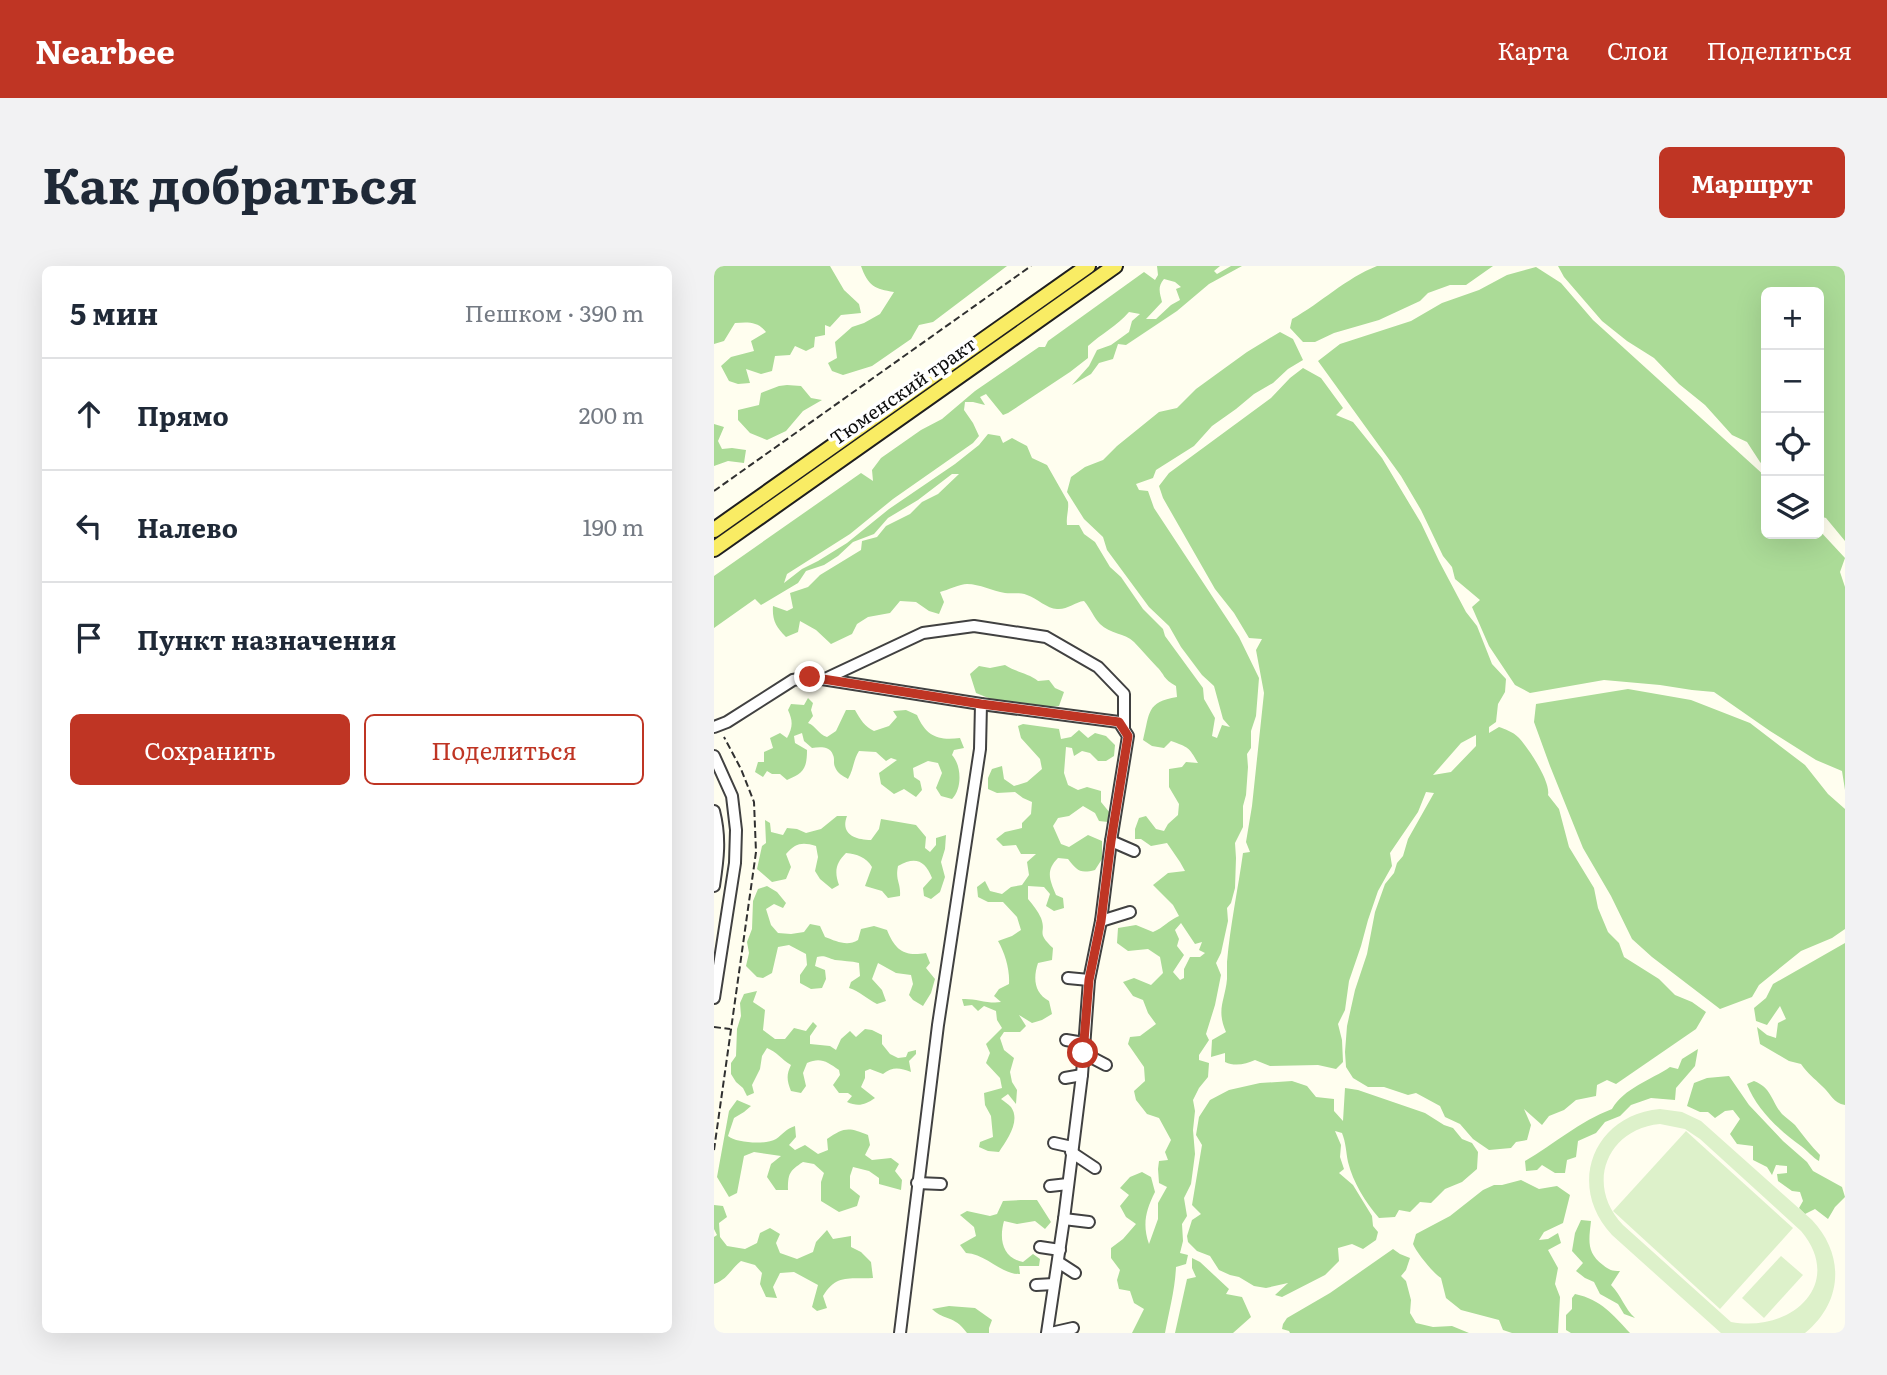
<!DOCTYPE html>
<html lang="ru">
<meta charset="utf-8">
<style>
body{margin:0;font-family:Literata,serif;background:#f2f2f3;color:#1f2937}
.controls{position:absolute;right:21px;top:21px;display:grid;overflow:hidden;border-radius:10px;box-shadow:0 7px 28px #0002}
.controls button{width:63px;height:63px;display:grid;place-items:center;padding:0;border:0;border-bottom:2px solid #e0e1e3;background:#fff;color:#1f2937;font:35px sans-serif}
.stop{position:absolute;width:21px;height:21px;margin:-16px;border:5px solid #bf3524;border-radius:50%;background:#fff}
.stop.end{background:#bf3524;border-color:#fff;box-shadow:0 2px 7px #0008}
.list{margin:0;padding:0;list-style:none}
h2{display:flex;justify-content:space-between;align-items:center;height:91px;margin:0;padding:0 28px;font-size:30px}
h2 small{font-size:23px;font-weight:400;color:#747a83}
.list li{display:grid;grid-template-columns:46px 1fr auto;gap:21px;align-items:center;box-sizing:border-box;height:112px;padding:0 28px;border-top:2px solid #e0e1e3}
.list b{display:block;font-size:26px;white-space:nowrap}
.list em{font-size:23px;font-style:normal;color:#747a83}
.actions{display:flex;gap:14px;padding:21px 28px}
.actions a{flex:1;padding:16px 0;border:2px solid #bf3524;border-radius:10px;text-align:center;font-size:24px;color:#bf3524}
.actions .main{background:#bf3524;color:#fff}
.icon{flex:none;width:38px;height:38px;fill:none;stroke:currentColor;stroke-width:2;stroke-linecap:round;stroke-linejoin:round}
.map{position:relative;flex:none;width:1131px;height:1067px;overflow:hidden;border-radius:10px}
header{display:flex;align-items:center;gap:42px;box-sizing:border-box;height:98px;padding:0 35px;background:#bf3524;color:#fff}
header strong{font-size:33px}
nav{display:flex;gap:38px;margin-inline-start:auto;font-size:24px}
.intro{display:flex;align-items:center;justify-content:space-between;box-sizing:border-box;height:168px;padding:0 42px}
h1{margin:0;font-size:49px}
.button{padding:18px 32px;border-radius:10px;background:#bf3524;color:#fff;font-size:24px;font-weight:700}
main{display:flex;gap:42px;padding:0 42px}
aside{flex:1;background:#fff;border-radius:10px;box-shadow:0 7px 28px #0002}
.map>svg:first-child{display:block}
</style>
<header>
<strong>Nearbee</strong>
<nav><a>Карта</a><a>Слои</a><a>Поделиться</a></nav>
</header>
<div class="intro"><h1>Как добраться</h1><a class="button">Маршрут</a></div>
<main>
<aside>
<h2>5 мин<small>Пешком · 390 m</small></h2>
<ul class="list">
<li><svg class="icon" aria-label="ahead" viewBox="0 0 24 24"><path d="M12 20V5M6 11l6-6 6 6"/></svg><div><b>Прямо</b></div><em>200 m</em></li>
<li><svg class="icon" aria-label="left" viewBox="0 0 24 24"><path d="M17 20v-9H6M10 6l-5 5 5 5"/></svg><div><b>Налево</b></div><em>190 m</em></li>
<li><svg class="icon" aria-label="arrive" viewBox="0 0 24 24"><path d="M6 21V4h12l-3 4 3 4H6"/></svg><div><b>Пункт назначения</b></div></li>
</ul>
<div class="actions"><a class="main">Сохранить</a><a>Поделиться</a></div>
</aside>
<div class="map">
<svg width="1131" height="1067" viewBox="0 0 1131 1067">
<rect width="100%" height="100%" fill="#fffeef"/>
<g fill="#abdb97" fill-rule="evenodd">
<path d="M0,0h116l14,24 15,14 2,9 -20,2 -11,12 -5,-2v10l-10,2 -1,10 -8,4 -11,-5 -5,9 -15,1 -3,15 -11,3 -15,-5 4,14 -12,1 -9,-3 -8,-15 10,-9 23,-6 -3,-10 15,-9c-8,-11 -19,-10 -31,-9l-11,18 -10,3z"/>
<path d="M147,0h146l-74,56 -14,3 -8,14 -39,27 -29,9 -11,-4 -4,-8 9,-5 -2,-16 17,-15 12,-4 16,-9 14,-22c-19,-3 -26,-6 -33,-26z"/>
<path d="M443,0h63l-6,5 3,3 14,-8h11l-33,18 -32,27 -51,34 -8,-1 -5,15 -14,4 -8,11 -19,11 17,-19 8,-16 14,-5 18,-13 3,-11 8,-7 -11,-2c-12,14 -28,22 -41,34v12l-18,14 -62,41 -5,2 -17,-21 -6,3 5,8 -12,-3h-8l-1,8 9,13 6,13 -6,7 -80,56 -43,35 -63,40 -3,9 18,-14 16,-8 29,-18 42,-34 66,-45 24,-19 9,-11 12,2 3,7 9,-5 15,8 5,12 15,7 21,37c1,8 -2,14 -1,23h12l5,9 11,8 15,25 11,10 22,32 20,20 2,7 38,52 1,11 11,19 -3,18 5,2 5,-13 8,2 -7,-8 -9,-33 -12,-11 -21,-28 -12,-21 -20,-19 -42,-57 -4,-13 -19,-18 -17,-27 4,-15 14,-10 18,-7 14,-14 42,-34 18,-4 19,-19 22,-16 29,-21 33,-20 13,7 10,21 -15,9 -15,14 -19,11 -18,15 -24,17 -18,20 -38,24 -3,8 -17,6 3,6 9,1 6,17 85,129 20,41 -3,38 -5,15v17l-4,6 1,13 -2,28 -3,11v21l-8,16 1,15 -1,30 -4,15 -4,5 1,13 -7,32 -5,10 5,12 -6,30 -9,29 3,6 -10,15v5l10,3 -1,14 -9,11 -6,12 2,11 -2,19 2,24 -4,30 -7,14 3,18 -5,8 1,17 -3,12 8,2 -2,9 -10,3c-1,23 -7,44 -11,66h-33l12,-24 -10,-6 -4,-12 -11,-2 -2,-9 3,-10 -9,-12v-10l12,-9 13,-15 -10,-7 -6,-11 9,-11 -9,-7 10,-11 12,-5 9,5 4,15c-9,18 -13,32 -6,52l9,-25v-16l9,-16 -8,-4 -1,-14 1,-8 9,-1 -3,-8 6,-12 -12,-22 -12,-4 -11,-14 -2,-9 11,-10 -1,-14 -16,-23 2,-7 10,-1 16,-12 -8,-11 -5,-13 -10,-4 -10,-14 11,-4 17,7 12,-12 -3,-16 -12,-8 -20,2 -11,-8 1,-15 18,-3 17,7c10,-4 16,-12 26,-16l-6,-11 -20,-20 15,-12 17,-2 -5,-9 -13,-19 -16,3 -10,-7h-6v-10l4,-11 7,-2 10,13 8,2 4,-7 10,-9 1,-11 -10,-17v-18l13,-2 4,-5 12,1c-9,-16 -10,-16 -27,-22l-7,7 -12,-2 -9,-6c7,-27 3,-38 34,-43l-1,-11c-14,-8 -10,-10 -19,-19 -8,-8 -15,-17 -23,-25 -9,-9 -24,-8 -34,-18 -6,-6 -9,-15 -16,-23 -9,1 -17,9 -27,8 -10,0 -20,-11 -30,-14 -7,-3 -15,-1 -22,-2 -13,-2 -25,-9 -38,-9 -7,0 -19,6 -27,8l4,10 -5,12 -10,-3 -13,-9 -16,-1 -10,12 -22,4 -11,7 -5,10 -21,10 -15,-14 -16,-9 -2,11 -12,5c-10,-10 -14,-17 -13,-31l14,5 6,-3 -3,-15 18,-6 12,-12 41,-25 1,-9 15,-4 9,-11 24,-12 12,-12 16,-8 21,-20h-7l-34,26 -30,18 -14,16 -21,8 -15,14 -14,9 -18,6 -8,12 -37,22 -6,-6 -41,29v-52l147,-103 12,8 -1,-11 9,-12 40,-28 21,-11 33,-28 64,-44h6l3,-6 96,-69 11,8 3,-5zM450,13l11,3 6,5 -5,2 4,11 -9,5 -15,14h-10l16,-17c-2,-9 -5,-15 2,-23zM467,657l14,21 7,-2 -3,8 6,3 -5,4h-10l-6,12v9l-4,2 -7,-8 11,-17 -7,-9 2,-7 -4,-9z"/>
<path d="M663,0h116l-27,19h-16l-22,8 -8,8 -41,19 -45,13 -19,9h-12l-13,-14 2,-9c29,-16 54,-41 85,-53z"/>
<polygon points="844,0 1131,0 1131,275 1112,252 1105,250 1105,26 1052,26 1052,202 1046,196 1033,176 1018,169 991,139 965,118 940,92 913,75 888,55 850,11"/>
<polygon points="822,1 847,17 879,54 1052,211 1052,268 1105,268 1105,264 1131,292 1126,306 1131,321 1131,524 1128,505 1102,494 1056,465 1000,426 978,424 946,419 890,414 816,427 801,419 775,380 758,341 766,334 741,313 738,301 729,290 707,244 687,210 604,95 626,78 697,55 728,37 765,24 793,9"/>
<path d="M589,102l18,10 22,30 -7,7 17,7 29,36 39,65 18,38 27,51 11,14 15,38 14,15 -1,13 -7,12 -2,18 -7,5v6l10,-6c6,2 14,5 19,10 10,10 33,45 30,58l11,14 10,38 25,41 4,20 10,24 11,11 5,14 35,22 16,16 17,7 14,10 -10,17 -80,55 -9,-4 -10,5 -1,11 -20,4 -12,10 -15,6 -7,9 -18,-16 7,16 -4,15 -11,2 -5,6 -22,2 -16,-11 -13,-15 -15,-7 -5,-11 -24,-13 -8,2 -24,-8h-16l-15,-9 -7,-11 -1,-15 2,-26 8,-36 12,-36 8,-42 10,-28 9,-11 3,-10 6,-7 5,-17 26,-46 -8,-1 -8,20 -28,41 2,13 -14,25 -10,29 -7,26 -12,35 -4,29 -7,14 4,16 1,22 -7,7 -18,-4 -48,1 -15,-6c-9,4 -20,7 -30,2v-9l-14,4 1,-17 14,-8c-10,-23 -1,-31 1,-53 0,-6 0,-11 0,-17 3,-36 11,-73 16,-109l7,-1 -4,-10 6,-36 12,-113 -8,-43 6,-11 -13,-1 -15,-25 -19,-24 -52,-91 -4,-12 10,-13 102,-75 19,-20zM762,469v11l-25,26 -18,3 28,-32z"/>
<polygon points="73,119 87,120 97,132 108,134 89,145 72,165 53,174 36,167 24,154 24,144 45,139 47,127 65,120"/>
<polygon points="0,158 10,161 4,175 8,183 18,182 32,184 30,197 14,195 0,200 0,205"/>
<path d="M291,399c13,8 23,8 33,16l11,-1 6,8 9,4 -5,14c-27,4 -58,-2 -83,-13l-6,-19 9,-8 11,2z"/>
<polygon points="914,423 977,434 1036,457 1091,499 1114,528 1131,543 1131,663 1118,672 1087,685 1045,719 1038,731 1006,743 938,691 918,673 897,630 869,582 836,500 820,456 822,438"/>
<path d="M94,432l5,5 -2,7 2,6 -5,7c8,3 10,11 19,14l9,-6 10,-21h9c5,9 10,17 19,21l15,-5 8,-9 -4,-6 13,-1 11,5c9,21 21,26 43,23l4,10 -10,2 -2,5c10,11 10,34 0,44l-11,-3 -5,-8 6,-15 -4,-10 -10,-2 -15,7 1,9 6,4 2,9 -6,7 -12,-8 -10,5 -13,-10 -2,-11 18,-13 -6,-2 -5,3 -10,-9 -17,-1c-6,9 -5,18 -11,28 -5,-3 -11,-6 -13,-12 -2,-4 0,-8 -2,-12 -3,-9 -13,-8 -21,-7l-8,-7 -2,-8 -8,3 1,7 12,7c0,18 -3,23 -20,30l-7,-6h-8l-5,-3 -4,6 -8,-5 3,-10h6v-10l9,-4 -3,-10 10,-5 7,5c6,-11 6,-17 1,-28l3,-6 13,1z"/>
<path d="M309,458l36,5 2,10 10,-2 8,-7 9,8 7,-5 11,3 9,9 -1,11 -8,5h-8l-8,-8 -8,-2 -8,5 -2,-8 -6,-1 -2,26 4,12 10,5 9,-3 14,4v11l9,11 -2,9 -9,-1 -4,-8 -12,-7 -14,10 -11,2 -5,8 8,18 8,3 19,-12 14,6v18l-7,11c-16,4 -18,0 -27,-11l-10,-1c-13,13 -8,22 -2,37l7,3 1,10 -10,3 -8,-5 4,-12 -6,-7 -16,-1v13c5,6 10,12 13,19 6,16 -6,13 12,30l-1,12 -14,3c-5,15 -4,30 11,38l3,13 -10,6 -10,3 -13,-8 7,11 -6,6h-16l-4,6 4,12 10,8 -4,14 2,10 5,8 -1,14 -8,-10 -7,5c3,2 7,5 10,8 10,14 -4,33 -12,45l-11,-1 -9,-4 1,-5 13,-5 -2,-21 -6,-11 -1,-12 18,-5 -2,-10 -14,-15 4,-10 -4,-9 16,-16 -5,-8 -1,-9 -12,-5 -6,5 -6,-6 -8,1 -2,-7c13,-1 25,5 39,3l-7,-6 5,-7 10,-5c1,-14 -4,-31 -11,-43l14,-5 9,-6 -4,-13 -14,-15h-15l-10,-5 -1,-10 8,-6 5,10 12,3 9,-7 11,-2 7,-10 -2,-13 9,-8h-15l-5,-9 -13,1 -7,-7 9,-7 17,-4v-5l9,-9 1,-12 -9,-4 -8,-6 -18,1 -9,-4v-11l4,-9 10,-3 2,13 10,7 13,-4 15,-13 -2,-10 -19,-21 -3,-12z"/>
<path d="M123,550h10c-7,18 8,24 24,24l8,-11 2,-10 35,6 10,12 -1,11 5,4 6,-7v-7l10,-3 -1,14 -4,13 4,15 -5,15 -9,7 -7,-3 -1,-8 9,-10c-7,-18 -17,-22 -34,-12 -3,15 3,16 2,30l-12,2 -6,-7 -17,-5 7,-19c-6,-10 -15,-13 -26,-14 -10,10 -12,18 -7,32l-7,4 -12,-10 -5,-8 3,-14 -2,-11c-14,-4 -20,-3 -30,8l5,13 -5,12 -14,3 -15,-13 5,-23 4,-3 -1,-23 5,3 1,9 12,3 4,-7 10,1 9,4 15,-4z"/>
<path d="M53,620l10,6 9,11 -3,5 -9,-4 -8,5 5,16 7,8 13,1 13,-2 6,-8 10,2 5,11c11,4 22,10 33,3l3,-11 13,-3 13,4c8,20 17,27 39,23l4,10 -4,5 9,11 -4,14 -8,13 -10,-6 -4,-5 4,-11 -2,-9 -15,-2 -18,-10 -6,16 10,11 4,11 -9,3c-10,-5 -18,-13 -28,-16l2,-6 9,-6 -1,-13c-8,-2 -16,-2 -24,-3 -8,-2 -10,-5 -18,-3l-2,9 10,4 1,9 -4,9 -11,1 -11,-6v-8l7,-10 -1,-11 -17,-9 -11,2 -6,26 -9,5 -6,-1 -11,-11 3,-13 -2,-11 5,-13 1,-28 5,-12z"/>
<path d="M1131,677v162c-12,-2 -14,-11 -23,-19 -8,-8 -14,-12 -21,-22l-12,-3 -29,-17 -3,-17 10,8 9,3 2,-15 8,-4 -6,-13 -13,19 -11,-4 -2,-13 12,-10 7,-14z"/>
<path d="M43,725l-4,11 12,8 -2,20 12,9h10l9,-11 12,3 7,-9 4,4 -7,10v8l20,2 6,4 5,-11 9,-8 6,6 9,-8 7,1 10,5v9l8,10 8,4 8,-1 2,-5 8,-2v4l-7,7 2,11c-11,-4 -18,-6 -28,2l-13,-5 -5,2v7l-4,9 14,11c-10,7 -17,9 -28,4l5,-6 -4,-3h-9l-6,-8 7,-10 -1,-5c-12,-8 -18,-13 -32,-7l-4,10 3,13 -5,7 -10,-2c-4,-10 -5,-16 0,-26 -10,-6 -14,-13 -24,-17l-5,8 -2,13 -8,16 2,8 -7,3 -4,-8 -7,-6 -5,-8v-11l5,-7 1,-27 4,-13 -1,-13 4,-9z"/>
<path d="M984,783l-3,17 -19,22 -1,12 -24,-2 -20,7 -11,11 -15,6 -9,11 -18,8 -2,16 -9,3 -2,13h-10l-13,-8 -5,5 -11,1 -1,-10c29,-17 55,-40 87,-52 12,-21 39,-29 58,-42l8,2 4,-10z"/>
<polygon points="1015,810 1035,839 1069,875 1093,896 1099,905 1128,921 1131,931 1121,941 1114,953 1101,943 1091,948 1085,942 1089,935 1086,926 1078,925 1064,915 1063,908 1073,907 1073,900 1062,899 1058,909 1053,901 1039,894 1039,880 1023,878 1016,868 1026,853 1019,844 1011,845 1001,852 994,846 986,846 973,840 980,817 993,812"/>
<path d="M578,815l15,5 9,11 18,2v12l9,10 2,-33 13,2 67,23 19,12 9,3 9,11 10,4 6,9 -1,17 -15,13 -17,7 -14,14 -11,-1 -10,10 -11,-2 -4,7 -16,1c-14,-16 -26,-36 -31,-56 -2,-10 -2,-19 -6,-29l-7,-2 6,14 -1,12 4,12 -5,4 14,12 19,31 1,10 5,6 -2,8 -13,9 -11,-5 -14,4 1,13 -14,14 -43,22 -7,-2 13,-12 -22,5 -12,-2 -15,-9 -9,-2 -11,-5 -9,-14 -13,-5 -9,-9 -1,-6 5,-16 9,-6 -9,-9 10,-60 -6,-10 3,-18 11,-17 19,-10 31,-7z"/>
<path d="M1040,815c18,7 17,20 28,33 4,4 9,7 13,11 8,10 16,21 25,30l-1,6c-7,-4 -11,-10 -18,-15 -21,-15 -45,-37 -54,-62z"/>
<path d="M23,834l14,6 -7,6 -10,6 -6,18c8,7 38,9 48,3 7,-5 10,-10 19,-13l1,11 -7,8 6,5 10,-5 13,9 10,-4 -1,-11c17,-12 22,-12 41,-4l2,10 -5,10 7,5 19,-2 8,6 -4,7 7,9 -1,10 -22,-6v-6l-10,-7 -16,-4 -3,9v12l10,8 -3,10 -18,6 -18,-11v-19l3,-9 -10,-9 -11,-2c-14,9 -15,12 -15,28h-12l-9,-13 4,-13 10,-8 -27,-4 -10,4 -7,37 -8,4 -12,-20 12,-66z"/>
<path d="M807,914l18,9 18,-3 13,9 -7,28 -19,9 -5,8 9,-1 10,-6 3,10 -13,7 10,18 -3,16 5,13 -2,36h-46l-9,-3 -4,-10 -38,-10 -15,-12 -5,-20c-7,-4 -25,-26 -28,-34l3,-10 34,-18 33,-26 11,-5h8z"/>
<path d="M307,934h16l14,22 -6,7 -10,-8 -18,3 -13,-3c-5,18 -2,37 19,41l10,-8 7,5 -1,7h-20l1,8c-18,1 -34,-20 -54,-21l-6,-8 16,-9 -2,-9 -14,-12 7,-4 23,5 7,-2 6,-13z"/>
<path d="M0,939l9,1 4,11 -8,6 1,14 7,9 18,3 12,-6 3,-10 10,-5 10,6 -4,9 4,10 17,6 16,-7 3,-10 11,-12 6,9 18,-3v11l10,5 10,10 2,16c-24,1 -37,-4 -50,18l4,12 -10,3 -5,-4 6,-22 -24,-13 -14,1 -7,14 4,11 -11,-1 -6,-13 2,-11 -7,-8 -14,-4c-11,9 -13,18 -27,23v-47l3,-2 -3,-6z"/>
<path d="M867,954l10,1c-2,19 -5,31 12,44 6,5 9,6 17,6l-9,14c11,11 13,23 24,33l-11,-4 -6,-10 -18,-10 -6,-12 -9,-4 -9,-7 7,-8 -11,-12 3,-18z"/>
<polygon points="679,983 686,988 696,992 692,1004 687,1010 692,1015 697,1034 696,1047 702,1057 719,1061 738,1060 755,1067 576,1067 575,1065 568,1063 569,1058 573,1052 616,1027"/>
<polygon points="478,992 486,996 515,1023 512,1028 528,1031 537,1051 519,1067 461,1067 473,1013 482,1011 478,1002"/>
<path d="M861,1028c27,6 37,20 55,39h-59l-5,-3v-15l6,-6v-11z"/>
<path d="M235,1040l26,2 17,12 -3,8v5h-22c-14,-19 -21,-11 -35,-24z"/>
</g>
<g fill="#ddf1ca" fill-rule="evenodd">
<path d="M946,843l22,3 19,9 111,99c33,35 31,82 -7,113h-84l-109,-98c-46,-49 -19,-120 48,-126zM946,858l25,5 15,10 101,92c44,52 -8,102 -70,91l-108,-97c-38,-39 -17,-96 37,-101z"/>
<polygon points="972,865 1079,962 1006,1043 899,945"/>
<polygon points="1067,990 1089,1009 1050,1052 1028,1032"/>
</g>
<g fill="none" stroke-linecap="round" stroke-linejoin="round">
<g stroke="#414141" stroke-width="14">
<g id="minor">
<polyline points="111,413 209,367 260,360 332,371 384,401 410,428 410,462"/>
<polyline points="0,461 13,456 79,414 95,411 267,438 405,456 414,470 397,575 387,655 375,714 368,809 350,953 333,1067"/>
<polyline points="0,490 18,530 22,564 21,597 0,732"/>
<path d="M0,545c7,27 4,48 0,75"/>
<polyline points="397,575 420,585"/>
<polyline points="387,655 416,646"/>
<polyline points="354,712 375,714"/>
<polyline points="352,774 370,777"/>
<polyline points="369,787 392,799"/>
<polyline points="351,812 368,809"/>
<polyline points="340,877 358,881"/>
<polyline points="357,886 381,902"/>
<polyline points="203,917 227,918"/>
<polyline points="336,920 354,918"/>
<polyline points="350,953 375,956"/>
<polyline points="326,981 346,984"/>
<polyline points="344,996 361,1007"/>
<polyline points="322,1019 340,1018"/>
<polyline points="186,1067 224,759 266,483 267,438"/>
<polyline points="337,1067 359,1062"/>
</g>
</g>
<g stroke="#1f1f1f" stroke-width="18">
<g id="major">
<polyline points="0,264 374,0"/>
<polyline points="0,283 401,0"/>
</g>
</g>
<g stroke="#303030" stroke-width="2" stroke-dasharray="7 3.5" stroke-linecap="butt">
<polyline points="0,225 317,0"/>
<polyline points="0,761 16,763"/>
<polyline points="0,884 42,586 40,536 27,503 10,471"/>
</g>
<use href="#minor" stroke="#fff" stroke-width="10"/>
<use href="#major" stroke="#f9ec64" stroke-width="14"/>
</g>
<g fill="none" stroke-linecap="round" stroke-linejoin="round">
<polyline stroke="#bf3524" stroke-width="9" points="96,411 267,438 405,456 414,470 397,575 387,655 375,714 369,787"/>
</g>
<g text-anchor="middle" stroke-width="7" stroke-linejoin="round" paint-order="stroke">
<g font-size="19" fill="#0e0e0e" stroke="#fff">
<text transform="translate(189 125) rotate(-35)" y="7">Тюменский тракт</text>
</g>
</g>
</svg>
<div class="controls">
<button>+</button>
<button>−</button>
<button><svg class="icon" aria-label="locate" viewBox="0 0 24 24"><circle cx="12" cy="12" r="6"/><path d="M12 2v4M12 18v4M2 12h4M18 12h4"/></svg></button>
<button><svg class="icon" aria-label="layers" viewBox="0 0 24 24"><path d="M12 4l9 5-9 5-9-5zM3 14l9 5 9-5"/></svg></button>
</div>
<div class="stop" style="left:369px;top:787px"></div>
<div class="stop end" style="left:96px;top:411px"></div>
</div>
</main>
